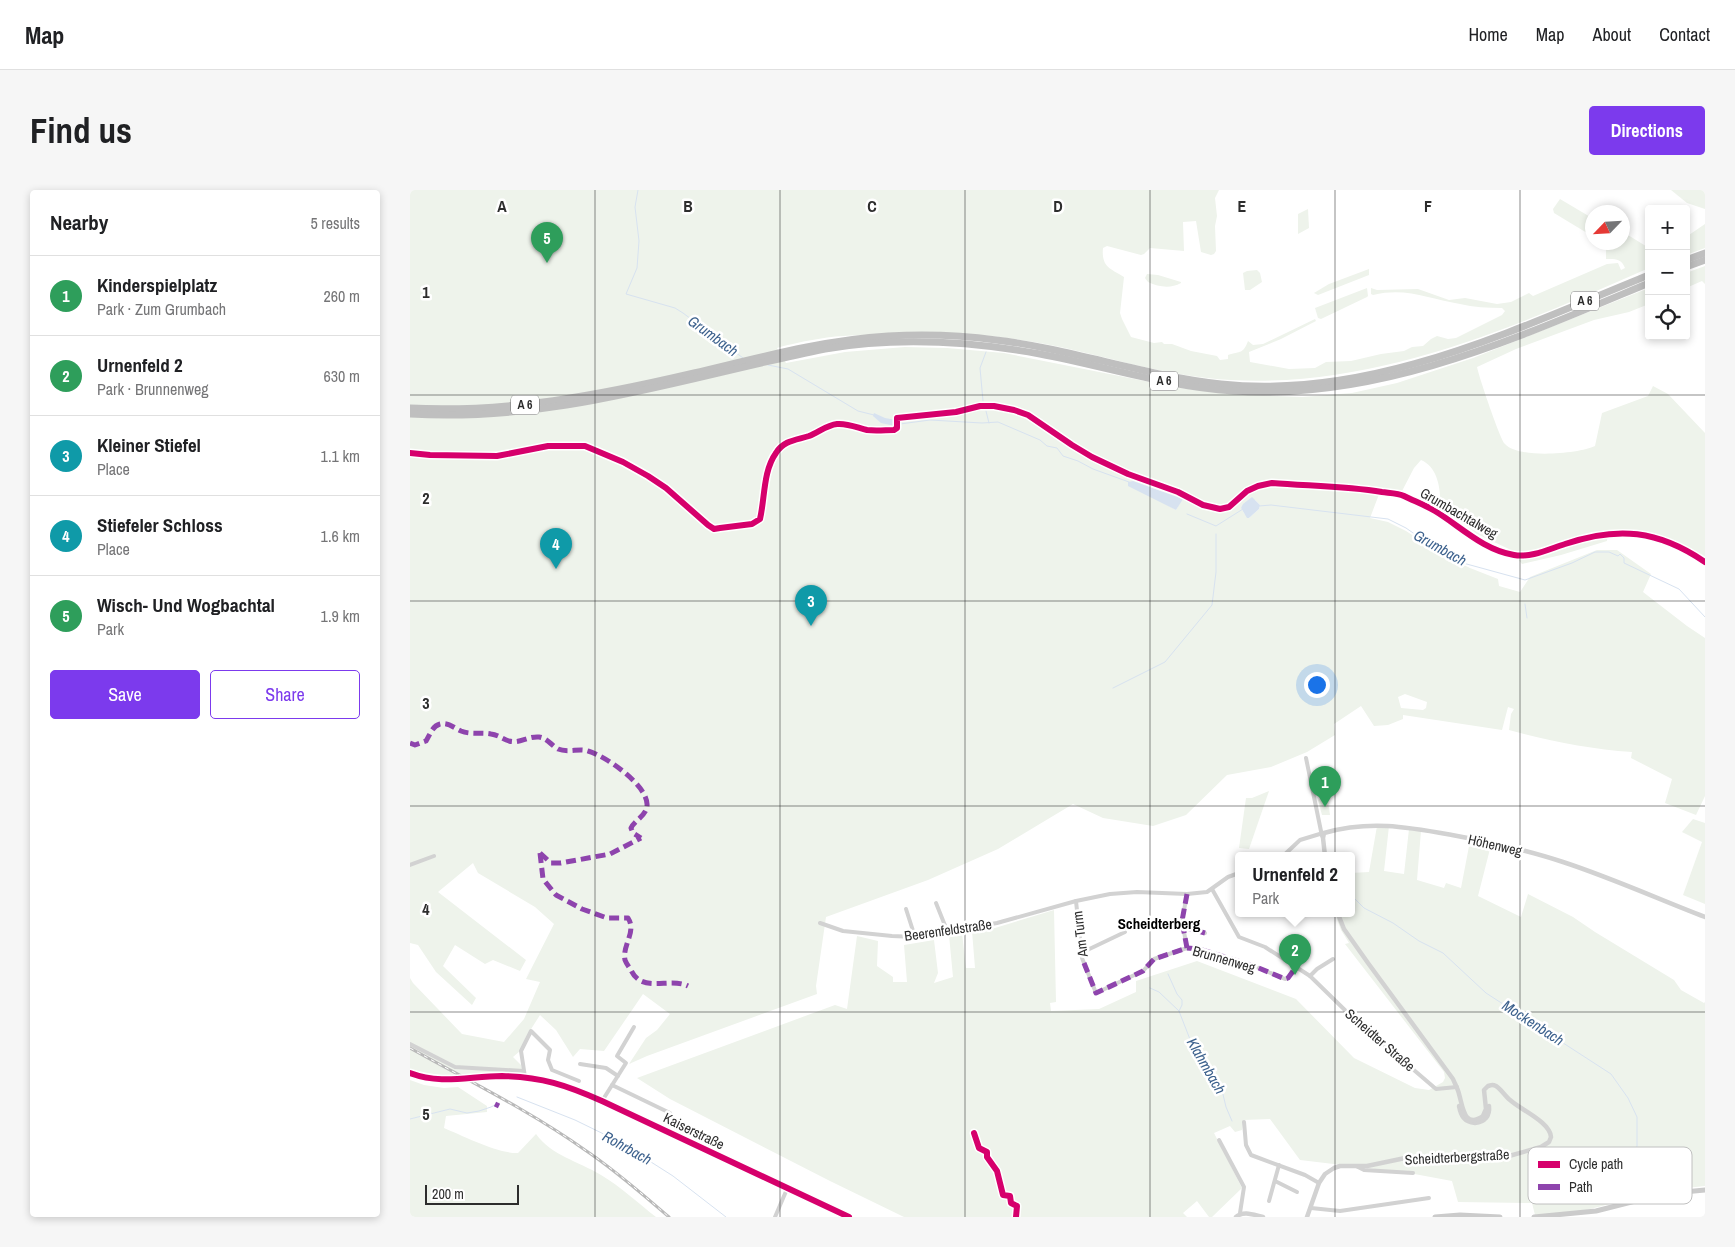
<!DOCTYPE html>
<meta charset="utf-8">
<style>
body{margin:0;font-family:"Archivo Narrow",sans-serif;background:#f6f6f6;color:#202124}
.controls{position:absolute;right:15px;top:15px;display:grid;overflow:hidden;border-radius:5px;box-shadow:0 2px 8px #0003}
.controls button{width:45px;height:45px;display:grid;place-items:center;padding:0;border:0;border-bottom:1px solid #e0e0e0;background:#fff;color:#202124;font:25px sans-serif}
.compass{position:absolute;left:1175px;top:15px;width:45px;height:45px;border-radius:50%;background:#fff;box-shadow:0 2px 8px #0003;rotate:245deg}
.scale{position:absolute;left:15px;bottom:12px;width:94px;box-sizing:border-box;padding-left:5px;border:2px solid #2d2d2d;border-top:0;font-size:14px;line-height:18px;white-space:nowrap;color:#2d2d2d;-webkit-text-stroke:4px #fff;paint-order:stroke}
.you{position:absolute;left:906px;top:494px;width:18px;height:18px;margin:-12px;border:4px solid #fff;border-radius:50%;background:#1a73e8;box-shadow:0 0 0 8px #1a73e833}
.badge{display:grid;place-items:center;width:32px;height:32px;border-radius:50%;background:#7c3aed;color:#fff;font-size:16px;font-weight:700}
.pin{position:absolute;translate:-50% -41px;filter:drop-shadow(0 1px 2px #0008)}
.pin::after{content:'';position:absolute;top:26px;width:18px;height:15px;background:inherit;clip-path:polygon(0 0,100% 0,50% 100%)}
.popup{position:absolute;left:825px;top:662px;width:120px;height:65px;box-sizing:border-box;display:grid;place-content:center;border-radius:5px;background:#fff;filter:drop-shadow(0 1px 4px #0005);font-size:16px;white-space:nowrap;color:#757577}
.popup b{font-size:19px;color:#202124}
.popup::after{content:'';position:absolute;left:50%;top:100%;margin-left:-10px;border:10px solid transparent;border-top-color:#fff}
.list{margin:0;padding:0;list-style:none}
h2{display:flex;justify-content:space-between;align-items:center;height:65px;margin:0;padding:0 20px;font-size:21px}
h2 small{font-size:16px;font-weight:400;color:#757577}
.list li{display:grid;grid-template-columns:32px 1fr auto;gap:15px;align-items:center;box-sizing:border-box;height:80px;padding:0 20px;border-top:1px solid #e0e0e0}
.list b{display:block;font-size:19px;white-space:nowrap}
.list p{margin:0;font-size:16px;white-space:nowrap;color:#757577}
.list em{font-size:16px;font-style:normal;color:#757577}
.actions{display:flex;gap:10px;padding:15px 20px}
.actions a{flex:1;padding:11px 0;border:1px solid #7c3aed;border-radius:5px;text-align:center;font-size:18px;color:#7c3aed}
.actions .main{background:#7c3aed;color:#fff}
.icon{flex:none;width:28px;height:28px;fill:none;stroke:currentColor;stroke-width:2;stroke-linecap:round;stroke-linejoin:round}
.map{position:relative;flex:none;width:1295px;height:1027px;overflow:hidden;border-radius:5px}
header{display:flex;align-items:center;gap:30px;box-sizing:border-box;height:70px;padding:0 25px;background:#fff;border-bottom:1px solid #e0e0e0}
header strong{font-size:24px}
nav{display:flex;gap:28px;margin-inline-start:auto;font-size:18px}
.intro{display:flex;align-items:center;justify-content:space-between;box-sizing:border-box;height:120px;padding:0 30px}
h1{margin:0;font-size:35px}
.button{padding:12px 22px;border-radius:5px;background:#7c3aed;color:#fff;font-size:18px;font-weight:700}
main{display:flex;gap:30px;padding:0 30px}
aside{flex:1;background:#fff;border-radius:5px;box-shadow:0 2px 8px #0003}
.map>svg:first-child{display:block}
</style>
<header>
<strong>Map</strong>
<nav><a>Home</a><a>Map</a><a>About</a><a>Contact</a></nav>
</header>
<div class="intro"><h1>Find us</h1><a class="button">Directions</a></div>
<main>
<aside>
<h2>Nearby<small>5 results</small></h2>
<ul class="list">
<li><span class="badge" style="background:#2e9e5b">1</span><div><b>Kinderspielplatz</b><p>Park · Zum Grumbach</p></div><em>260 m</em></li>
<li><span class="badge" style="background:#2e9e5b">2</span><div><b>Urnenfeld 2</b><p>Park · Brunnenweg</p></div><em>630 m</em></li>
<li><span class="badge" style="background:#0f9aa8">3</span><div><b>Kleiner Stiefel</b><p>Place</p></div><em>1.1 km</em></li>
<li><span class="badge" style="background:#0f9aa8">4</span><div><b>Stiefeler Schloss</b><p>Place</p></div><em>1.6 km</em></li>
<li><span class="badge" style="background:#2e9e5b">5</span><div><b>Wisch- Und Wogbachtal</b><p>Park</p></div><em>1.9 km</em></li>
</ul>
<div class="actions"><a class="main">Save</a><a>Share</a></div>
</aside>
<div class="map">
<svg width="1295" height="1027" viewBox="0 0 1295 1027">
<rect width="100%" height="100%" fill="#fff"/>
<g fill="#eef3eb" fill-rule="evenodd">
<path d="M0,0h809l-4,8 2,18 -2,10 1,25 -2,3 -3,1 -10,-3 -5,-31 -13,1 1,29 -34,-3 -6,6 -3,1 -34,-9 -4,2c-2,20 9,21 21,29l-4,36 2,6 9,18 23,6 8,-1 2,2h8l19,7 26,5 3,4 8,-1v-4c13,-4 15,-1 20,-14l5,4 10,-1 52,-25 1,2 -35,18 -32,13 1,10 39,7 26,-1 11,-6 25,-1 30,-7 23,-3 8,-4 11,-1 8,-7 6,-3 11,3 8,-1 46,-23 3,-4 -3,-3c-14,0 -29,-1 -42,-4 -32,-5 -53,-17 -87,-9l-2,-1v-6l6,2 41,-1 31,11 16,-2 32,6 14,-2 18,-9 4,3 74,-32 11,-1 3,7 4,-2c-4,-10 -10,-9 -19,-9v-11l-3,-5 19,-1 1,-10 26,16v20c-132,58 -271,120 -418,112 -64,-3 -124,-24 -186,-36 -17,-3 -36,-6 -53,-8 -26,-2 -52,0 -77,0 -24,0 -48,-2 -72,0 -19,1 -49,7 -66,12l9,15 59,-11 60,-5 42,1 57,5 176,35 52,6 70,3 50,-4 45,-10 76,-25 176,-70v16l-20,8 -35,8 -78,29 -39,18c2,10 23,72 28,77 13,15 73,10 90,2l7,-33 46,-17 5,-10 15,8 37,39v125l-3,-3 -56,-22 -38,-3 -1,11 -46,14 -39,9 -13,-15 -32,-15 -37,-28c1,-16 -2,-39 -19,-46l-7,8 -13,25 -20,-4 -11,29 18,4 18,9 37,24 27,13 28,11 1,7 21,6 10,-15 67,-27h20l34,24 -8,18 44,34 18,12v158l-9,19 -31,-12 7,-24 -41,-21 1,-6c-42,-3 -82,-11 -123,-22l2,-16 3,-5 -6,-2 -6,23 -99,-15v4l-15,6 -14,1 -13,-20 -27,18 1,11 -28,17 -36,15 -44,8 -41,40 -33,11 -50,-8 -30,-14 -75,45 -70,31 -102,37 -10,69 1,8 -170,62 -18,8 17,-26 11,-8 13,-16 -27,-20 -39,57 -24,-2 -7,8 -17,-27 -16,-15 -14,22 -6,14 -7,6 8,8 2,8c-38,0 -77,10 -113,-4v-91l3,5 49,51 42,8 20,-23 16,-37 -14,-3 28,-55 -19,-17 -57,-34 -5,-10 -35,29 88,68 -6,11 -27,-11 -8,4 -30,-19 -12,21 33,32 -4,7 -36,-33 -18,-27 -8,-2zM738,296l34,13 -6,11 -21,-12zM845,310l5,5 -1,4 -10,9 -5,-5 -3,-5zM995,504l22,8 -1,6 -3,2 -22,-2 -3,-11z"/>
<polygon points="1261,0 1295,0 1295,19 1277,13"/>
<polygon points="1150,9 1182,28 1182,46 1144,23 1143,19"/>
<polygon points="898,19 899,38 888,44 888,24"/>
<polygon points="1295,34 1295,58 1276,65 1276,47"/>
<polygon points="1295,76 1295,94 1292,91 1276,98 1276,83"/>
<polygon points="959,79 959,85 908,105 904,103 919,94"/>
<polygon points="847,80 850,83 852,92 840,100 835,100 833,83 837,81"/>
<path d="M737,84l11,1 23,7v1c-11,6 -22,4 -33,-1l-3,-4z"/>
<polygon points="957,98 958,106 957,107 911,129 908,128 905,118"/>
<polygon points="859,601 839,659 829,658 836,608 842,608"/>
<polygon points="917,603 920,625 912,625 908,610"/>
<polygon points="1283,629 1295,633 1295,714 1273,705 1292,652 1272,642"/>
<polygon points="967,636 979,636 974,681 994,684 999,639 1011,641 1007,690 1034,698 1036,693 1051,698 1060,651 1081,655 1068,706 1111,727 1118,704 1163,727 1185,742 1264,790 1271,800 1294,813 1295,812 1295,996 1257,1000 1240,982 1240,970 1219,969 1208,1012 1172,1021 1125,1025 1122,1013 1048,1012 1042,991 999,983 890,970 860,929 833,930 832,940 825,942 820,936 804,943 832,998 802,1027 799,1027 787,1011 773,1023 777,1027 494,1027 420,991 260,909 227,888 425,815 437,819 447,746 468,751 467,776 483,787 483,792 497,792 494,755 524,750 528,783 524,793 543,787 539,745 552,743 556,778 565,778 562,741 585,738 644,720 646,812 640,813 641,821 689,819 726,802 726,791 787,771 886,809 944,868 1005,898 1019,900 1033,892 1035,888 1034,882 935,754 939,753 931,740 925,724 941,724 941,683 959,682"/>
<path d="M0,890l14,5 20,3 14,-1 29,19v6l-41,4 -2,12c19,8 55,26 74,25l18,-19c16,22 42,27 65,41 19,11 37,28 55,42h-246z"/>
</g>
<g fill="#d7e2f0">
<polygon points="464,223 475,228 486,230 485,236 471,233 463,226"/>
<polygon points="723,291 773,309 766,320 718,296 718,292"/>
<polygon points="842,307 850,315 849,319 839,328 837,328 831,318 833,314"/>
</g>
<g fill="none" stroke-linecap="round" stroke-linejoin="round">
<g stroke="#d7e2f0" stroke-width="1">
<polyline points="228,0 225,17 229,51 227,78 216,104 265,118 273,123 333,168"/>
<polyline points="358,175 378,179 448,221 464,225"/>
<polyline points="573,211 570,178 576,162"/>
<polyline points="576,221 579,233"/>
<polyline points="490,234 520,230 572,233 588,232 630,250 637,256 647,258 653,266 668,271 683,279 719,292"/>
<polyline points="849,316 861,315 978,329 996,338 1013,350 1053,373 1115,390 1162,373 1185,362 1199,362 1208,366 1210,364 1214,368 1214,373 1269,399 1295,427"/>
<polyline points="777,324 806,336 833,319"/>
<polyline points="1115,414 1117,428"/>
<polyline points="703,498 755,472 802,415 806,382 806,344"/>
<polyline points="941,705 954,718 983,733 1009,751 1033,763 1076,803 1201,884 1218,908 1227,927 1227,956 1216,1005"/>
<polyline points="758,784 767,804 772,810 772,815 769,821"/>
<polyline points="740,798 749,802 769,821 781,852 803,887 811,896 816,917 822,931"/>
<polyline points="107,907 165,930 208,951 263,986 316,1027"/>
<polyline points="0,929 40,919 57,923 69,921 81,917 89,913"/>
</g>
<g stroke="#d2d2d2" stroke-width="4">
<path d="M991,305c12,5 24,10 35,17 25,15 49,40 80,43 17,3 35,-7 51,-12 52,-17 92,-12 138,19"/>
<polyline points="896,568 912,646"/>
<polyline points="873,666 890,650 913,643"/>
<polyline points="0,675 24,666"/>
<polyline points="802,699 829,747 855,757 900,786 941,826 1026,899 1047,897"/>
<polyline points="666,711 672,768 686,803 733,781 744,769 777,758 789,759 844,776 875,789 878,788 886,777"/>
<polyline points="526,713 538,743"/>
<polyline points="496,719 505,747"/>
<polyline points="410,733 433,741 482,746 505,747 587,733 666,711 700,704 727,702 777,704 797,702 818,687 829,683"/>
<polyline points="773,737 795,743"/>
<polyline points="777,758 772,731 777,704"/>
<polyline points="671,763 715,742"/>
<polyline points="900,786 907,779 923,769"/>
<polyline points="0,854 45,877 113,881"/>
<polyline points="170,874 196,878 208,886"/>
<polyline points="115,887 111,861 121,841 140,860 138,870 142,880 169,891"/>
<polyline points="202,895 260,923"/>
<polyline points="192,911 216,873 207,866 224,837"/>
<polyline points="834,932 836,955 841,965 895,985 909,993"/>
<polyline points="809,950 834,997 830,1023"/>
<polyline points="946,976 954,980 1003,983"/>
<polyline points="865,991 887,1002"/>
<polyline points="859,1011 869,975"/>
<polyline points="901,1018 930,1021 1019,1008"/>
<polyline points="365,1027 377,999"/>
</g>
<g stroke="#d2d2d2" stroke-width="4.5">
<path d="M915,666l-2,-18 1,-5c46,-13 83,-6 128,2 38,7 75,15 111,27 49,16 95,37 142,55"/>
<path d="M1049,916c2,10 5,16 16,17 10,-1 15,-7 14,-17"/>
<path d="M826,1027c8,-7 18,-2 27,0"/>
<path d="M897,1027l12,-34 6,-9 9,-6 6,-2h27l43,-9 99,-1 32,-9 8,-5 2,-5c-1,-15 -30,-27 -41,-37 -5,-4 -9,-11 -14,-14 -4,-2 -4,-1 -8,0l-4,4 2,19 -3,7c-19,13 -20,-9 -24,-22 -1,-5 -4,-10 -6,-15l-85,-116 -24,-34 -6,-15"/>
</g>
<g stroke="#cbcbcb" stroke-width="5">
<path d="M0,883c32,12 59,3 92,3 40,1 64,9 100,25l247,116"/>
<polyline points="1025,1027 1050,1025 1090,1027"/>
<polyline points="1124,1027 1186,1021 1253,1004 1295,1000"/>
</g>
<g stroke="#bfbfbf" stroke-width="7">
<polyline points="1276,70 1295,63"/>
<polyline points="1276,77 1295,70"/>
<path d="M0,218c97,5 190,-13 284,-35 64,-15 128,-33 194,-37 36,-2 72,-1 108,4 76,9 149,36 225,44 150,16 292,-54 428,-109"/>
<path d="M0,224c145,9 275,-37 415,-65 71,-12 144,-8 215,5 65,12 127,33 193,37 146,10 284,-53 416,-108"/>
</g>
<g stroke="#b9b9b9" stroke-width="3">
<path id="rail" d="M0,858c59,33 120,63 175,102 30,20 57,44 84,67"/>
</g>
<use href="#rail" stroke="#fff" stroke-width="1" stroke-dasharray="4" stroke-linecap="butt"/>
<g stroke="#8e44ad" stroke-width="5" stroke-dasharray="10 5" stroke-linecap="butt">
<path d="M0,553l5,2 11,-4c4,-6 6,-15 14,-17 8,-2 14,4 21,7 10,4 20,1 30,3 7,1 12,5 18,7 10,3 19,-5 30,-4 8,1 12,8 19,12 10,4 21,-1 30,2 18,5 61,35 59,55 -1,10 -12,14 -16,22l2,5 8,5"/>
<path d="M130,663l3,26 13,16 26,14 25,9h21c9,14 -6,27 -3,42 1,3 4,7 6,10 11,24 38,7 57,16"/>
<polyline points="130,663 141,673 151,673 200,664 231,648"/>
<polyline points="773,737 795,743"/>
<polyline points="777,758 772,731 777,704"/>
<polyline points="674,773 686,803 733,781 744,769 777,758 789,759 844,776 875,789 878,788 886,777"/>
<polyline points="85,914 89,916"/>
</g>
<g stroke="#fff" stroke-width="9">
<g id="cycleway">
<path d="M0,263l20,2 67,1 51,-10h37l38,16 25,14 18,12 42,37 6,4 6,-1 32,-4 8,-5c5,-21 3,-48 16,-66 8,-13 21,-13 33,-17 10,-4 18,-11 28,-12 11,-1 21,4 30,6 9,1 19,0 27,0l3,-2v-10l59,-6 24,-6h14l20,4 14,5 44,30 20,12 36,17 50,18 25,13 17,4 9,-2 18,-16 11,-5 14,-3c37,3 74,3 110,9 7,1 16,1 22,4 10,5 21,9 31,15 25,15 48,39 79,44 17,3 35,-6 51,-11 53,-18 93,-14 140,18"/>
<path d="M0,883c32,12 59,3 92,3 40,1 64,9 100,25l247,116"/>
<polyline points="564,943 569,958 577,962 577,967 587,981 593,1005 600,1006 601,1013 607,1016 606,1027"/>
</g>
</g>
<use href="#cycleway" stroke="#d6006c" stroke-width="6"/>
</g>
<path fill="none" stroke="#2d2d2d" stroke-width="1" stroke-opacity="0.55" d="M185,0v1027M370,0v1027M555,0v1027M740,0v1027M925,0v1027M1110,0v1027M0,205h1295M0,411h1295M0,616h1295M0,822h1295"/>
<g text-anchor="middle" stroke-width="5" stroke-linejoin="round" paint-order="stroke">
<g fill="#fff" stroke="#6c6c6c" stroke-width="1">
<rect x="1161" y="101.5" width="28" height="19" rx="4"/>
<rect x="740" y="181.5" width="28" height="19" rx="4"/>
<rect x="101" y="205.5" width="28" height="19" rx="4"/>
</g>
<g font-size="12" font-weight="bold" fill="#2d2d2d">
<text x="1175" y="115">A 6</text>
<text x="754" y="195">A 6</text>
<text x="115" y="219">A 6</text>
</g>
<g font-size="14" fill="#2d2d2d" stroke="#fff">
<text transform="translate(1049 323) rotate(30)" y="5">Grumbachtalweg</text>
<text transform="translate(1085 655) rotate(13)" y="5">Höhenweg</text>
<text transform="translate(538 740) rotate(-8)" y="5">Beerenfeldstraße</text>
<text transform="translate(670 744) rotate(-97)" y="5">Am Turm</text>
<text transform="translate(814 769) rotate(16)" y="5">Brunnenweg</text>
<text transform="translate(970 850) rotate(41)" y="5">Scheidter Straße</text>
<text transform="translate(284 941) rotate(26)" y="5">Kaiserstraße</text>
<text transform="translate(1047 967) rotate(-3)" y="5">Scheidterbergstraße</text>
</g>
<g font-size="15" font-style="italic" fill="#3c618d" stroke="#fff">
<text transform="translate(303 146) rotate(36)" y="5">Grumbach</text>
<text transform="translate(1030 358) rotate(29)" y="5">Grumbach</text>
<text transform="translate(1123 833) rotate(33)" y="5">Mockenbach</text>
<text transform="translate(796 876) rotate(60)" y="5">Klahmbach</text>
<text transform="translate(217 958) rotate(29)" y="5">Rohrbach</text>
</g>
<g font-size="15" font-weight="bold" fill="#000" stroke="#fff">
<text x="749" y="739">Scheidterberg</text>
</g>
</g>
<rect x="1118" y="957" width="164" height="57" rx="8" fill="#fff" stroke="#c0c0c0" stroke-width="1"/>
<rect x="1128" y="971" width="22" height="7" fill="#d6006c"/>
<rect x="1128" y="994" width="22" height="6" fill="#8e44ad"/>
<g font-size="14" fill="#2d2d2d">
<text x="1159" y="979">Cycle path</text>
<text x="1159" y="1002">Path</text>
</g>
<g font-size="16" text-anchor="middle" font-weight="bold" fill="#2d2d2d" stroke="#fff" stroke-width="5" stroke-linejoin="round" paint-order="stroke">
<text x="92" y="22">A</text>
<text x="278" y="22">B</text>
<text x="462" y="22">C</text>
<text x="648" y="22">D</text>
<text x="832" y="22">E</text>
<text x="1018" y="22">F</text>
<text x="16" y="108">1</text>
<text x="16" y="314">2</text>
<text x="16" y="519">3</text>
<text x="16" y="725">4</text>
<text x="16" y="930">5</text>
</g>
</svg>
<div class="controls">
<button>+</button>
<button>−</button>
<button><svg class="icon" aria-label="locate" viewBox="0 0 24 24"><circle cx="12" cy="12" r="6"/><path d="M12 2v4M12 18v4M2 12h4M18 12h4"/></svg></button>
</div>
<svg class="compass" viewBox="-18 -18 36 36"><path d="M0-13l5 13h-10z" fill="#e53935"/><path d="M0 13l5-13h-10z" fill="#757577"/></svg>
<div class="scale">200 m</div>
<div class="you"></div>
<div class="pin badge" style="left:915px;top:617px;background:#2e9e5b">1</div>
<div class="pin badge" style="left:885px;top:785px;background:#2e9e5b">2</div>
<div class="popup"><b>Urnenfeld 2</b>Park</div>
<div class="pin badge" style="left:401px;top:436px;background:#0f9aa8">3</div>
<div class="pin badge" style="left:146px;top:379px;background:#0f9aa8">4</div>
<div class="pin badge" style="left:137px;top:73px;background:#2e9e5b">5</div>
</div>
</main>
